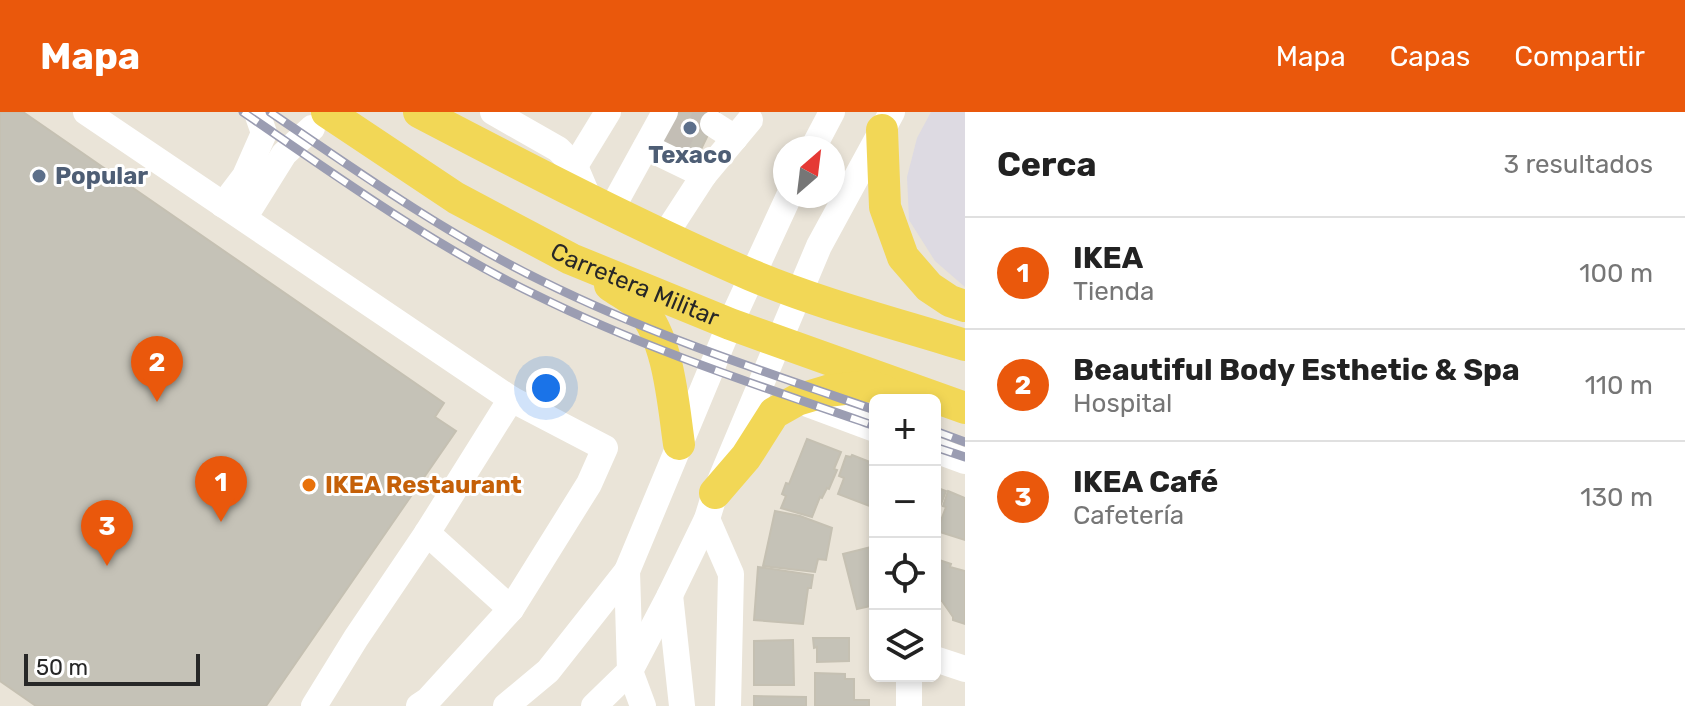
<!DOCTYPE html>
<html lang="es">
<meta charset="utf-8">
<style>
body{margin:0;font-family:Rubik,sans-serif;background:#f2f2f2;color:#222}
.controls{position:absolute;right:24px;bottom:24px;display:grid;overflow:hidden;border-radius:12px;box-shadow:0 4px 12px #0003}
.controls button{width:72px;height:72px;display:grid;place-items:center;padding:0;border:0;border-bottom:2px solid #e0e0e0;background:#fff;color:#222;font:40px sans-serif}
.compass{position:absolute;left:773px;top:24px;width:72px;height:72px;border-radius:50%;background:#fff;box-shadow:0 4px 12px #0003;rotate:28deg}
.scale{position:absolute;left:24px;bottom:20px;width:176px;box-sizing:border-box;padding-left:8px;border:4px solid #272727;border-top:0;font-size:22px;line-height:28px;white-space:nowrap;color:#272727;-webkit-text-stroke:6px #fff;paint-order:stroke}
.you{position:absolute;left:546px;top:276px;width:28px;height:28px;margin:-20px;border:6px solid #fff;border-radius:50%;background:#1a73e8;box-shadow:0 0 0 12px #1a73e833}
.badge{display:grid;place-items:center;width:52px;height:52px;border-radius:50%;background:#ea580c;color:#fff;font-size:26px;font-weight:700}
.pin{position:absolute;translate:-50% -66px;filter:drop-shadow(0 2px 4px #0008)}
.pin::after{content:'';position:absolute;top:42px;width:28px;height:24px;background:inherit;clip-path:polygon(0 0,100% 0,50% 100%)}
.list{margin:0;padding:0;list-style:none}
h2{display:flex;justify-content:space-between;align-items:center;height:104px;margin:0;padding:0 32px;font-size:34px}
h2 small{font-size:26px;font-weight:400;color:#767676}
.list li{display:grid;grid-template-columns:52px 1fr auto;gap:24px;align-items:center;box-sizing:border-box;height:112px;padding:0 32px;border-top:2px solid #e0e0e0}
.list b{display:block;font-size:30px;white-space:nowrap}
.list p{margin:0;font-size:26px;white-space:nowrap;color:#767676}
.list em{font-size:26px;font-style:normal;color:#767676}
.icon{flex:none;width:44px;height:44px;fill:none;stroke:currentColor;stroke-width:2;stroke-linecap:round;stroke-linejoin:round}
.map{position:relative;flex:none;width:965px;height:594px;overflow:hidden}
header{display:flex;align-items:center;gap:48px;box-sizing:border-box;height:112px;padding:0 40px;background:#ea580c;color:#fff}
header strong{font-size:38px}
nav{display:flex;gap:44px;margin-inline-start:auto;font-size:28px}
main{display:flex}
aside{flex:1;background:#fff}
.map>svg:first-child{display:block}
</style>
<header>
<strong>Mapa</strong>
<nav><a>Mapa</a><a>Capas</a><a>Compartir</a></nav>
</header>
<main>
<div class="map">
<svg width="965" height="594" viewBox="0 0 965 594">
<rect width="100%" height="100%" fill="#eae4d8"/>
<polygon fill="#dddae2" points="931,0 965,0 965,175 935,149 909,108 907,65 917,26"/>
<g fill="#c5c2b7" stroke="#c5c0b2" stroke-width="2">
<polygon points="0,0 23,0 444,291 435,305 456,319 266,594 36,594 0,569"/>
<polygon points="678,0 719,0 693,54 659,37"/>
<polygon points="807,327 841,340 834,357 837,358 829,377 827,376 822,386 820,385 812,405 781,396 786,384 782,382 786,371 789,372"/>
<polygon points="852,343 875,352 875,396 838,382 844,366 839,364 846,344 851,345"/>
<polygon points="935,375 946,379 935,408"/>
<polygon points="948,379 965,386 965,428 937,419 946,395 943,394"/>
<polygon points="775,399 800,404 832,416 826,448 818,447 815,460 763,454"/>
<polygon points="875,434 875,493 857,497 843,442"/>
<polygon points="935,443 939,445 939,448 951,452 950,455 965,459 965,512 953,508 953,505 942,489 935,486"/>
<polygon points="758,455 813,463 811,476 808,476 803,512 754,508"/>
<polygon points="813,526 849,526 849,549 817,550 817,535 814,536"/>
<polygon points="793,528 794,573 754,573 754,529"/>
<polygon points="815,561 845,562 845,567 854,567 854,588 869,588 869,594 815,594"/>
<polygon points="754,584 806,585 806,594 754,594"/>
</g>
<g fill="none" stroke-linecap="round" stroke-linejoin="round">
<g stroke="#c3beb5" stroke-width="26" stroke-dasharray="26 13" stroke-linecap="butt">
<polyline points="693,0 713,12"/>
<polyline points="669,17 703,33"/>
</g>
<g stroke="#fff" stroke-width="26">
<polyline points="86,0 511,287"/>
<polyline points="493,0 558,37 575,54 589,87"/>
<polyline points="713,12 735,26"/>
<polyline points="646,35 704,63"/>
<polyline points="813,36 832,0"/>
<polyline points="575,54 608,0"/>
<polyline points="223,93 245,64 264,21 257,1"/>
<polyline points="611,98 665,0"/>
<polyline points="244,106 284,42 312,16"/>
<polyline points="665,123 704,63 750,8"/>
<polyline points="797,288 875,317"/>
<polyline points="935,338 965,349"/>
<polyline points="707,407 731,462 728,594"/>
<polyline points="427,421 511,497"/>
<polyline points="627,459 630,559 643,594"/>
<polyline points="670,483 682,594"/>
<polyline points="935,547 965,557"/>
<polyline points="909,564 909,594"/>
<polyline points="314,594 356,526 427,421 511,287 605,336 589,372 511,497 428,588 419,594"/>
<polyline points="506,594 548,559 627,459 730,212 789,84"/>
<polyline points="594,594 630,559 670,483 707,407 715,381 819,134 892,0"/>
</g>
<g stroke="#f2d756" stroke-width="32">
<path id="s1" d="M327,0l129,86 115,61 159,65 235,84"/>
<path d="M419,0c109,57 219,114 332,163 69,29 143,48 214,70"/>
<polyline points="882,18 885,95 903,145 929,175 950,189 965,194"/>
<path d="M610,173c9,7 23,13 30,22 29,32 33,96 39,137"/>
<polyline points="715,381 746,345 774,301 797,288 827,279 869,274 885,279"/>
</g>
<g stroke="#9b9db2" stroke-width="9">
<g id="rail">
<path d="M243,0c95,65 189,133 293,183 109,54 224,91 339,131"/>
<path d="M270,0c88,60 176,122 272,169 107,53 220,90 333,129"/>
<polyline points="935,319 965,330"/>
<polyline points="935,335 965,345"/>
</g>
</g>
<use href="#rail" stroke="#fff" stroke-width="6" stroke-dasharray="18" stroke-linecap="butt"/>
</g>
<g fill="#5c6f8a" stroke="#fff" stroke-width="3">
<circle cx="690" cy="16" r="8"/>
<circle cx="39" cy="64" r="8"/>
</g>
<circle fill="#e8710a" stroke="#fff" stroke-width="3" cx="309" cy="373" r="8"/>
<g text-anchor="middle" stroke-width="6" stroke-linejoin="round" paint-order="stroke">
<g font-size="24" font-weight="bold" fill="#4e5e75" stroke="#fff">
<text x="690" y="51">Texaco</text>
<text x="55" y="72" text-anchor="start">Popular</text>
</g>
<g font-size="24" fill="#272727" stroke="#fff">
<text dy="8" stroke="none"><textPath href="#s1" startOffset="354">Carretera Militar</textPath></text>
</g>
<g font-size="24" font-weight="bold" fill="#c56008" stroke="#fff" text-anchor="start">
<text x="325" y="381">IKEA Restaurant</text>
</g>
</g>
</svg>
<div class="controls">
<button>+</button>
<button>−</button>
<button><svg class="icon" aria-label="locate" viewBox="0 0 24 24"><circle cx="12" cy="12" r="6"/><path d="M12 2v4M12 18v4M2 12h4M18 12h4"/></svg></button>
<button><svg class="icon" aria-label="layers" viewBox="0 0 24 24"><path d="M12 4l9 5-9 5-9-5zM3 14l9 5 9-5"/></svg></button>
</div>
<svg class="compass" viewBox="-18 -18 36 36"><path d="M0-13l5 13h-10z" fill="#e53935"/><path d="M0 13l5-13h-10z" fill="#767676"/></svg>
<div class="scale">50 m</div>
<div class="you"></div>
<div class="pin badge" style="left:221px;top:410px">1</div>
<div class="pin badge" style="left:157px;top:290px">2</div>
<div class="pin badge" style="left:107px;top:454px">3</div>
</div>
<aside>
<h2>Cerca<small>3 resultados</small></h2>
<ul class="list">
<li><span class="badge">1</span><div><b>IKEA</b><p>Tienda</p></div><em>100 m</em></li>
<li><span class="badge">2</span><div><b>Beautiful Body Esthetic &amp; Spa</b><p>Hospital</p></div><em>110 m</em></li>
<li><span class="badge">3</span><div><b>IKEA Café</b><p>Cafetería</p></div><em>130 m</em></li>
</ul>
</aside>
</main>
